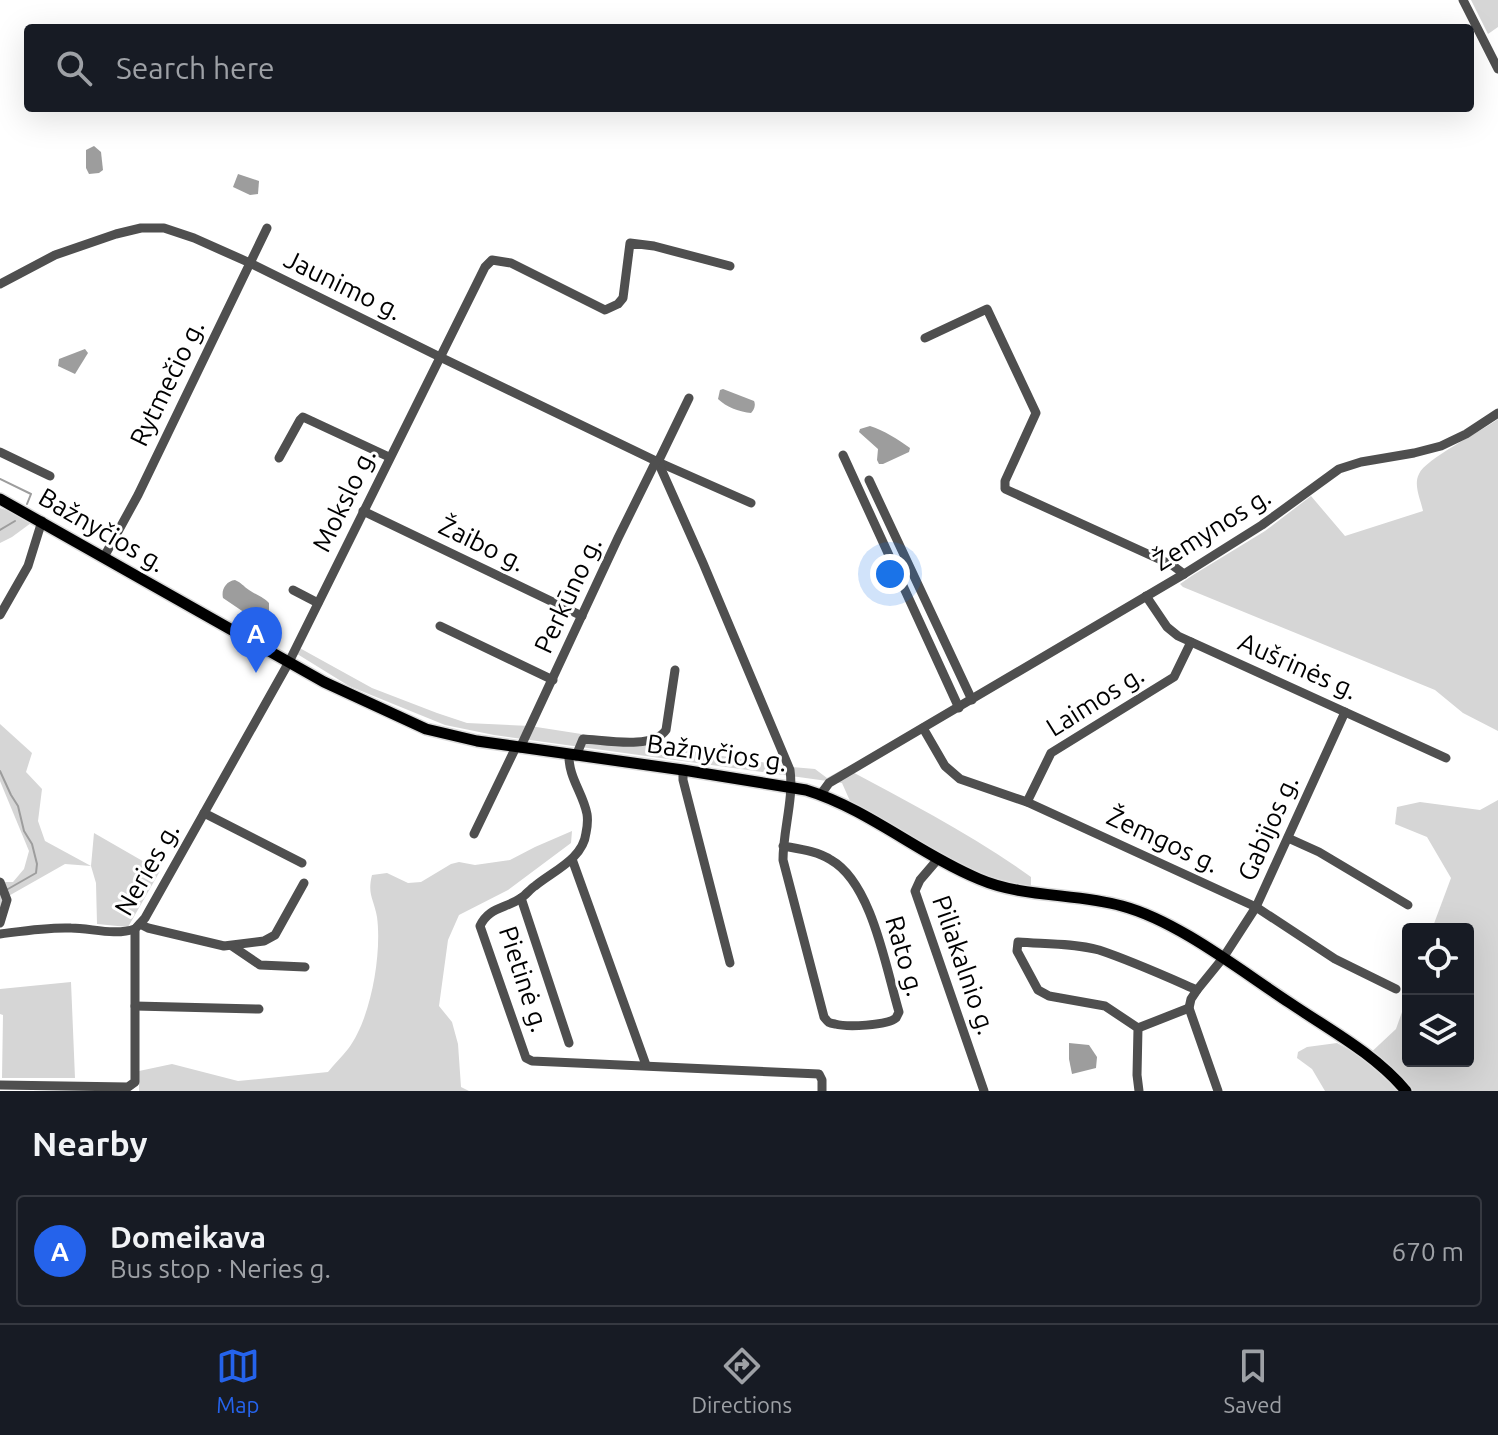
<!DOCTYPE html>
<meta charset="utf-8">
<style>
body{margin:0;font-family:Ubuntu,sans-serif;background:#20242c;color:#f1f3f6}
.controls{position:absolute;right:24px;bottom:24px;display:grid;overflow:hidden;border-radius:8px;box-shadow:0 8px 32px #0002}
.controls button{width:72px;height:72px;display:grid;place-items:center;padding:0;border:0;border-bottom:2px solid #363941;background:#171b24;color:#f1f3f6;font:40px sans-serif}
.you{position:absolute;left:890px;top:574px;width:28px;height:28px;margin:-20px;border:6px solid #fff;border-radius:50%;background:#1a73e8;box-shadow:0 0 0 12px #1a73e833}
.badge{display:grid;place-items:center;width:52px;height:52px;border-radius:50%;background:#2563eb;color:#fff;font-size:26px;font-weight:700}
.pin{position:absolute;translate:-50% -66px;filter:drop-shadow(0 2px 4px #0008)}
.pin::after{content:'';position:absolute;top:42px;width:28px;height:24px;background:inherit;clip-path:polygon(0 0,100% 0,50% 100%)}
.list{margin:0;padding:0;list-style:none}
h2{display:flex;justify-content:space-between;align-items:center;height:104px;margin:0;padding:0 32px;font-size:34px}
h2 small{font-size:26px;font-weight:400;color:#9ea1a6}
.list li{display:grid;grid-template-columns:52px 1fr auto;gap:24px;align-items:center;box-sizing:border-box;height:112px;margin:0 16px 16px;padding:0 16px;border:2px solid #363941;border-radius:8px}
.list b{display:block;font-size:30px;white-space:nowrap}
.list p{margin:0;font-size:26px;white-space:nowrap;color:#9ea1a6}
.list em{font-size:26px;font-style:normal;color:#9ea1a6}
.icon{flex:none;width:44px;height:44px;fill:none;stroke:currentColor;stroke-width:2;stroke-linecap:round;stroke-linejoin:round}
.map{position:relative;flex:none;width:1498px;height:1091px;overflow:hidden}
.search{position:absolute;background:#171b24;box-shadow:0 8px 32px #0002;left:24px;right:24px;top:24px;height:88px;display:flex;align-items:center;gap:20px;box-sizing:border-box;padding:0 28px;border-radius:8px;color:#9ea1a6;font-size:30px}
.sheet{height:232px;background:#171b24}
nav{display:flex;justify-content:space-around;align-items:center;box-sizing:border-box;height:112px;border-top:2px solid #363941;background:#171b24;font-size:22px;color:#9ea1a6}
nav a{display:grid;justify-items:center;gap:4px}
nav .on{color:#2563eb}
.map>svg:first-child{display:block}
</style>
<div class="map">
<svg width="1498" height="1091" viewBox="0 0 1498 1091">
<rect width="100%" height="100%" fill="#fff"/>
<g fill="#d6d6d6">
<polygon points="1471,0 1498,0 1498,27 1488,34"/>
<path d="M1498,419v312l-35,-18 -28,-23 -252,-103 -3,-3 13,-9 72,-44 46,-35 34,40 78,-25c-2,-11 -10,-26 -4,-37 6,-15 63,-43 79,-55z"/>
<polygon points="0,508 12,512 31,523 12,537 0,543"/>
<path d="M296,646l76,42 65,25 30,10 63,3 262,41 23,2 12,9 18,-10c63,34 128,67 186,109v9l-25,-3 -35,-12 -80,-44 -41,-26 -8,-18 -348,-48 -49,-10 -96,-39 -55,-34z"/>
<polygon points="0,724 32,753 26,772 42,789 38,821 45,841 91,866 94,833 160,871 128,927 97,924 96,883 91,866 65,864 5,898 0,911 0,882 13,882 24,869 29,851 0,781"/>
<polygon points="1498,800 1498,1091 1325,1091 1312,1069 1297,1058 1298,1052 1307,1047 1337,1043 1365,1058 1396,1029 1408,995 1408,1061 1468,1061 1468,929 1432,929 1451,878 1427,837 1395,824 1397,807 1420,802 1480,810"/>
<path d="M572,831l-1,12 -63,47 -49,25 -11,25 -9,66 13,16 6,22 3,43 8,4h-330v-20l33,-7 66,17 90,-9c6,-8 14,-15 20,-23 23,-30 34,-95 29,-132 -3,-18 -10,-22 -5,-42l15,-2 21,10 13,-1 30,-18 8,-2 16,3 35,-5 25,-13z"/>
<polygon points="71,982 75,1078 2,1078 3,1015 0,1014 0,989"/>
</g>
<g fill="#9d9d9d">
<polygon points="94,146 101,152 103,170 99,173 89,174 86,168 86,150"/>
<polygon points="238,174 259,181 258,194 250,195 233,187"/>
<polygon points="85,349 88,353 75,374 58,366 59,359"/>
<path d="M723,389l31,12c2,4 0,9 -3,12 -11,-1 -25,-6 -33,-14l2,-9z"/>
<path d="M870,426c13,4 29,14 40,22l-1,4 -26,12h-4l-2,-4 1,-11 -19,-17 1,-3z"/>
<path d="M235,580c7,3 8,6 14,10 7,5 13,6 20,13v9l-5,9 -10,-2 -31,-21c-2,-8 3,-17 12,-18z"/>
<polygon points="1069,1043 1089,1045 1097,1057 1096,1068 1072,1074 1069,1059"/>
</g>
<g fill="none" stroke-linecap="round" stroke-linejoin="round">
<g stroke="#9d9d9d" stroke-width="2">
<polyline points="0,479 31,494 27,504"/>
<polyline points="0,530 15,521"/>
<polyline points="0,771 11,795 18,806 24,831 32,844 37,864 36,873 8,889"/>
</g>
<g stroke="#dbdbdb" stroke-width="14">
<path id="major" d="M0,499l324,183 102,47 51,12 206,29 123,20c62,19 113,64 173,89 44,19 97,14 143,27 56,15 119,65 168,97 40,27 85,51 116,88"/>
</g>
<g stroke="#4f4f4f" stroke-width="9">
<polyline points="1463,0 1498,69"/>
<polyline points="0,284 55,255 116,234 141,228 164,228 194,238 250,263 440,357 658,462 751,503"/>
<polyline points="925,338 987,309 1036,413 1005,481 1005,489 1172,565 1184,574"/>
<path d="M689,398l-31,64 45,101 87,207c4,29 -7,60 -7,90l41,157c4,5 4,6 11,7 11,3 52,2 61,-6 1,-2 2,-4 3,-6 -13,-43 -27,-129 -68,-152 -14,-9 -32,-11 -48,-14"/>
<polyline points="0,452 50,476"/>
<polyline points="843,455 959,708"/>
<polyline points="279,458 300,420 303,417 389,457"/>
<polyline points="869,480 972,700"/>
<polyline points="363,511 582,616"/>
<polyline points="104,557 138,495 267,228"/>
<polyline points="293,590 318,603"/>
<polyline points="1146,596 1167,627 1178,636 1446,758"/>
<polyline points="0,615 28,566 42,521"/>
<polyline points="440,626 553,680"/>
<polyline points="923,728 945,766 960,779 1027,802 1256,907 1335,959 1396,989"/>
<polyline points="520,748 618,538 656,461"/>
<path d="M569,754c-1,23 14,39 18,60 1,6 0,14 -1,19 -3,26 -33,38 -51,53 -5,3 -9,9 -14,12 -16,11 -32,9 -41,28l46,132 6,3 287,13 3,6v11"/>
<path d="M576,756l7,-17c22,1 69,11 83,-9l9,-60"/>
<polyline points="683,770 683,780 730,963"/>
<polyline points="821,794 829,783 1184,574 1262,525 1339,469 1361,462 1414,453 1441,446 1466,434 1498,413"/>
<polyline points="1027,802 1051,753 1174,677 1191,642"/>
<polyline points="204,813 302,863"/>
<polyline points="474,834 516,747"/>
<polyline points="1288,838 1319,852 1408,905"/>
<polyline points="572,859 646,1065"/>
<polyline points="938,859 920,880 915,891 984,1091"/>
<polyline points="0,882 7,900 0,923"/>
<polyline points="521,898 569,1043"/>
<polyline points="140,924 148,928 224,946 264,941 275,935 304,883"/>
<path d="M0,934c23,-3 47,-7 71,-6 20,0 43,8 64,1"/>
<polyline points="232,946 260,965 305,967"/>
<polyline points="135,1006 259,1009"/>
<polyline points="1138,1028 1189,1008"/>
<polyline points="0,1085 128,1087 135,1082 135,929 145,918 289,662 485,267 492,260 511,263 605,310 618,304 623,298 630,243 654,246 730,266"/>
<path d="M1139,1091l-2,-16 1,-47 -33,-22 -56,-10 -11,-6 -21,-39 1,-9c26,2 55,1 81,8 33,11 66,26 98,40"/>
<polyline points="1218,1091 1189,1008 1191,999 1197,990 1223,958 1256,907 1345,712"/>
</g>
<use href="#major" stroke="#000" stroke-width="11"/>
</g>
<g text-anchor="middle" stroke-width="6" stroke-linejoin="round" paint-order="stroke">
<g font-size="26" fill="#000" stroke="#fff">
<text transform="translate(343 285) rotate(26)" y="9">Jaunimo g.</text>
<text transform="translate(167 383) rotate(-64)" y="9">Rytmečio g.</text>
<text transform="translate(344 500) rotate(-64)" y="9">Mokslo g.</text>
<text transform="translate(1212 529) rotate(-32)" y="9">Žemynos g.</text>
<text transform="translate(102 530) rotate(30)" y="9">Bažnyčios g.</text>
<text transform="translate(482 544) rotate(26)" y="9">Žaibo g.</text>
<text transform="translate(568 595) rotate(-65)" y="9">Perkūno g.</text>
<text transform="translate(1298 666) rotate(24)" y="9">Aušrinės g.</text>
<text transform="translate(1095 701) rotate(-32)" y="9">Laimos g.</text>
<text transform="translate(717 753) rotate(8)" y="9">Bažnyčios g.</text>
<text transform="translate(1268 828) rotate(-66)" y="9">Gabijos g.</text>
<text transform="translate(1163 840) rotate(25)" y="9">Žemgos g.</text>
<text transform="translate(147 869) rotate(-60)" y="9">Neries g.</text>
<text transform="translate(905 956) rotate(74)" y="9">Rato g.</text>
<text transform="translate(964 965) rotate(71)" y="9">Piliakalnio g.</text>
<text transform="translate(524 979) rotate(72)" y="9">Pietinė g.</text>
</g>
</g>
</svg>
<div class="controls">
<button><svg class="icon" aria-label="locate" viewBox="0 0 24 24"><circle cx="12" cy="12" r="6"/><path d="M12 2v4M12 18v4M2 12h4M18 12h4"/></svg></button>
<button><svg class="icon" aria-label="layers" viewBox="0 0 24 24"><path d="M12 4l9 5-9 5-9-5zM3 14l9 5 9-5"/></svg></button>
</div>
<div class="you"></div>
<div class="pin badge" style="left:256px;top:673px">A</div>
<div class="search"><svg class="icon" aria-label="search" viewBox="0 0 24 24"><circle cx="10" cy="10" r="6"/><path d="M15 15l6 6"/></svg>Search here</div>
</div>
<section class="sheet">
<h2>Nearby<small></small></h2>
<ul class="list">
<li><span class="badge">A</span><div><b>Domeikava</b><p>Bus stop · Neries g.</p></div><em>670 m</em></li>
</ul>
</section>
<nav>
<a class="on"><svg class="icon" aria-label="map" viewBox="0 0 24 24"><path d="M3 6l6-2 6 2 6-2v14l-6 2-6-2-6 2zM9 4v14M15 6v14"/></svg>Map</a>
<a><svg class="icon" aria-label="directions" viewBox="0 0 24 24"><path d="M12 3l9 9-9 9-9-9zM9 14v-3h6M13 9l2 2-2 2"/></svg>Directions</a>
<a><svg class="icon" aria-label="saved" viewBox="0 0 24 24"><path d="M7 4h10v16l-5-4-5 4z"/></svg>Saved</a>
</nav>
